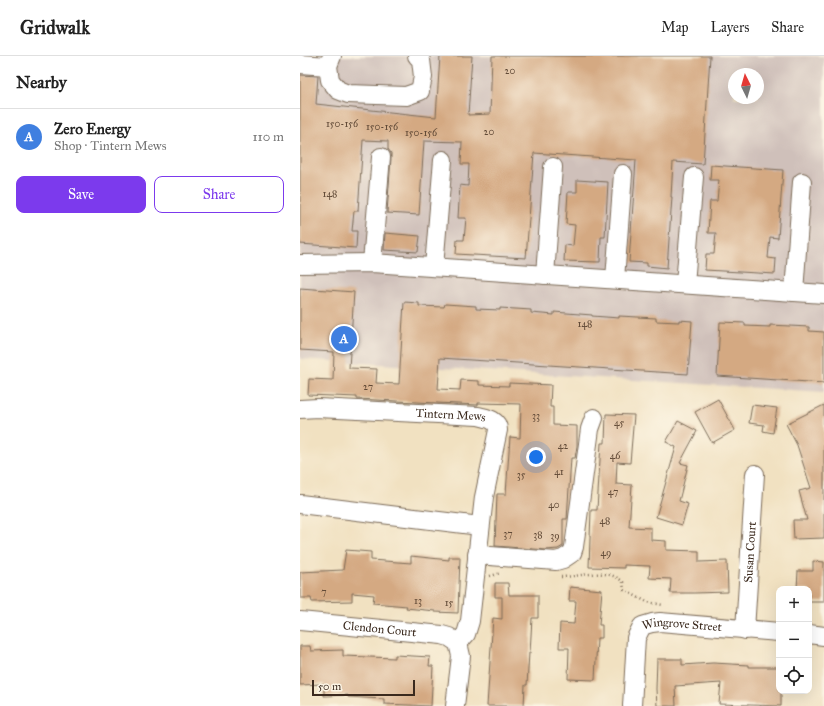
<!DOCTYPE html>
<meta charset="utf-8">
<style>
body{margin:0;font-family:"IM FELL Great Primer",serif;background:#f6f6f6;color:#222}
.controls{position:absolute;right:12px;bottom:12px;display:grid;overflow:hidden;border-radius:8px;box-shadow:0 4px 16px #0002}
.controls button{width:36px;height:36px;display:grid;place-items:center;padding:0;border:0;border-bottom:1px solid #e0e0e0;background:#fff;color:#222;font:20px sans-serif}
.compass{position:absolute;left:428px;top:12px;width:36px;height:36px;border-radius:50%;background:#fff;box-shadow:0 4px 16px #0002;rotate:355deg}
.scale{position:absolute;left:12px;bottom:10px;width:103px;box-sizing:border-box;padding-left:4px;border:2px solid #3b2a1e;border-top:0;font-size:11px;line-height:14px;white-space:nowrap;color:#3b2a1e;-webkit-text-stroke:3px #fcf5e5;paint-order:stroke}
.you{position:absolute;left:236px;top:401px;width:14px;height:14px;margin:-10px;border:3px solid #fff;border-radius:50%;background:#1a73e8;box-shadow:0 0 0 6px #1a73e833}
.badge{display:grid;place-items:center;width:26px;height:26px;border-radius:50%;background:#7c3aed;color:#fff;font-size:13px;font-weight:700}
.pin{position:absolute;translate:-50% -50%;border:2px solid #fff;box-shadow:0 1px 4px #0006}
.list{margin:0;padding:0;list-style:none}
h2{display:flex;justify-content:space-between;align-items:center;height:52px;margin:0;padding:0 16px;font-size:17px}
h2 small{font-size:13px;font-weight:400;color:#767676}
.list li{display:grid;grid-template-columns:26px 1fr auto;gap:12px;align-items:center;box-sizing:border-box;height:56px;padding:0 16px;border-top:1px solid #e0e0e0}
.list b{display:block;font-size:15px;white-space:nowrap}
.list p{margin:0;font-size:13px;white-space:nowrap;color:#767676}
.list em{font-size:13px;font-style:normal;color:#767676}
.actions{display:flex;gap:8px;padding:12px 16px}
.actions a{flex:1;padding:9px 0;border:1px solid #7c3aed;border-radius:8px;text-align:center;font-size:14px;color:#7c3aed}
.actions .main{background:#7c3aed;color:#fff}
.icon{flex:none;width:22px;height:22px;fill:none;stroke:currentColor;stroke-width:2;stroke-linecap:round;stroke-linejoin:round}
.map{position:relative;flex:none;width:524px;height:650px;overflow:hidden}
header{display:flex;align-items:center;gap:24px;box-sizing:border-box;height:56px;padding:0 20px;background:#fff;border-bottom:1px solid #e0e0e0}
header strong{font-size:19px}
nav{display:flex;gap:22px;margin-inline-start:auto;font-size:14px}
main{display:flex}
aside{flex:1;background:#fff}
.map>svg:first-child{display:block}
</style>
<header>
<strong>Gridwalk</strong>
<nav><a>Map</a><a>Layers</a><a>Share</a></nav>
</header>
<main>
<aside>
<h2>Nearby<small></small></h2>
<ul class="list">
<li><span class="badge" style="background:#3f7fe0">A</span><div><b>Zero Energy</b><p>Shop · Tintern Mews</p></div><em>110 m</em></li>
</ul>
<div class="actions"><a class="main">Save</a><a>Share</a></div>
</aside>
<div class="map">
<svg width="524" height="650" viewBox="0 0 524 650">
<rect width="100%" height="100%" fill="#fcf5e5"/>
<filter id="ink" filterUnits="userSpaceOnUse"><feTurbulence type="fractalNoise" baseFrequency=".025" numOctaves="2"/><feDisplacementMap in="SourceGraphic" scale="8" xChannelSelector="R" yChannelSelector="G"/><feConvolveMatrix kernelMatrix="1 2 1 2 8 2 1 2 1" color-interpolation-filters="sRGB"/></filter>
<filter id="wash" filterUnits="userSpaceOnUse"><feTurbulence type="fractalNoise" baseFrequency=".012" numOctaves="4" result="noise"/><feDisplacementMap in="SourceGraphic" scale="16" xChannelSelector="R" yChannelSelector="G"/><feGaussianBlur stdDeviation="0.9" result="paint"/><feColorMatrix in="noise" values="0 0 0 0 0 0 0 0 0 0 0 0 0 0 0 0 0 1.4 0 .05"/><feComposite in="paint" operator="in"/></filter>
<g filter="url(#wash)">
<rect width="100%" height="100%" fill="#f1e1c1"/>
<path fill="#cfc0ba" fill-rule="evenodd" d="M0,0h524v336l-524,-33zM434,18h24v24h-24z"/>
<g id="blocks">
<g fill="#d4a982">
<polygon points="140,0 172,0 168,59 190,58 192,0 410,0 403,108 373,106 371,141 372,141 367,212 347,210 347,207 329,206 336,104 234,97 226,202 156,198 157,184 164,184 166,162 158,162 160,129 168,130 169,108 161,108 162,86 124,85 119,159 87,157 91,102 91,97 88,93 88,85 63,84 58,155 54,155 52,175 57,175 56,192 0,188 0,19 18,20 16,48 136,61"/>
<polygon points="411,109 483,114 478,182 470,181 468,202 476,203 475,218 405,214 406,198 414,198 416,177 408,177 410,145 417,145 419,124 410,124"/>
<polygon points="277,124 308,126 305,181 301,181 300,206 264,205 265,189 273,190 275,169 266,168 268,136 277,136"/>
<polygon points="85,177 120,180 118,196 84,194"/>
<polygon points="0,232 54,236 49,312 77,313 76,327 99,328 104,246 119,247 119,250 144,251 145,248 176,250 176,253 200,254 200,252 231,254 231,257 254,259 254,256 292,259 292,260 319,262 319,260 356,262 356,265 379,266 379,264 392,265 388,318 140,302 138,333 160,334 161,324 179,325 179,329 209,330 209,327 251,329 250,351 253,351 253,369 277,370 277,390 275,402 271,402 267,463 263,463 263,490 258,493 246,494 195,490 197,438 206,438 210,381 220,382 221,348 178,347 178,349 57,343 57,341 8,339 9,323 33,324 34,296 0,294"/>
<polygon points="420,266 445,267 445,270 470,271 470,269 509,271 509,275 524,276 524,327 417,320"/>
<polygon points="418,343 435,374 412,387 395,356"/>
<polygon points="452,349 477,352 473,377 463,375 464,369 449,367"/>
<polygon points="524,349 524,482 494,483 493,464 507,464 499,435 511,432 497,389 486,368"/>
<polygon points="306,358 334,359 330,407 317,406 316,428 332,429 329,471 351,472 351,484 366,485 366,494 399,495 399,506 427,505 428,536 394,537 370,537 371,523 349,522 350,510 324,509 324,512 289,511 291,454 297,454 301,387 305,387"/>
<polygon points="378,365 397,375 380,407 388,409 379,445 388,448 382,469 356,461 376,391 366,386"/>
<polygon points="46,494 71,496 71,504 111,507 111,500 149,504 149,501 160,501 158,557 135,556 135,555 106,552 107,550 73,547 74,539 52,537 52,545 12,546 11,542 0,542 0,516 43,514"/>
<polygon points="513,505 524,506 524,546 509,546 509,533 497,533 498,515 513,515"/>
<polygon points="195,527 208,527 209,539 238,539 238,562 232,562 230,597 229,597 227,629 225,629 224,650 187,650 193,562 202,563 202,541 195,541"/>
<polygon points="270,531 302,534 299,569 302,569 302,582 297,582 295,624 268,623 269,592 259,592 260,567 274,568 276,545 269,545"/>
<polygon points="0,590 10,590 11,595 43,594 43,600 95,602 95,599 130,601 129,610 133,610 131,650 84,648 84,643 48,641 48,639 24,640 24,628 0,629"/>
<polygon points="357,603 382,603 382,609 413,607 449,609 449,611 479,611 479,635 481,635 481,650 419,648 421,627 375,630 376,650 357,650 356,633"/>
</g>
</g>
</g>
<g filter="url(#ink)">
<use href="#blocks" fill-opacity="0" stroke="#7b6a57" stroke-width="1"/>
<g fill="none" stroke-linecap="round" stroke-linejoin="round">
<g stroke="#7b6a57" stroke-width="20">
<g id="minor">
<polyline points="32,0 28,10 30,24 38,34 48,38 106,40 120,35 123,21 121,4 117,0"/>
<polyline points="0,8 28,10"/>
<polyline points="72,207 81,101"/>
<polyline points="0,208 72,207 524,238"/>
<polyline points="134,211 143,104"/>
<polyline points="245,219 253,111"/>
<polyline points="315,223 323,118"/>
<polyline points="385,228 394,121"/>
<polyline points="494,236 502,126"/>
<path id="s1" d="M0,353l18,-1 160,8c8,2 20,3 20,14l-14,67 -14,124 -4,13 -8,9"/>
<polyline points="0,448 180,470"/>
<polyline points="177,499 256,505 263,503 272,497 274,491 290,373 294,362"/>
<path id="s2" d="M0,565l142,14 7,2 9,6 3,13 -6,50"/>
<path id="s3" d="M445,574l10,-156"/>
<polyline points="509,578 524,580"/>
<path id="s4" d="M332,650l4,-68 6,-12 10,-3 8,-1 119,10"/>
</g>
</g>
<g stroke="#7b6a57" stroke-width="2.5" stroke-dasharray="1 3" stroke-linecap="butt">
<polyline points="190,520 201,517"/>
<path d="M261,521c18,0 47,-10 62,5l1,8 23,12 16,3"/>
</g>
<use href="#minor" stroke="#fff" stroke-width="18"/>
</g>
</g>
<g text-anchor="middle" stroke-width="3" stroke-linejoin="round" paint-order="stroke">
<g font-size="10" fill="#614a37">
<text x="210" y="18">20</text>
<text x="42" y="71">150-156</text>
<text x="82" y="74">150-156</text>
<text x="189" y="79">20</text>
<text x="121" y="80">150-156</text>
<text x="30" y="141">148</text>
<text x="285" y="271">148</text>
<text x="68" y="334">27</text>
<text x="236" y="363">33</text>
<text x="319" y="370">45</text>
<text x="263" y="393">42</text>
<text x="315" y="403">46</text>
<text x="259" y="419">41</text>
<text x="221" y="422">35</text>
<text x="313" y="439">47</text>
<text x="254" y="452">40</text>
<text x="305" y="468">48</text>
<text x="208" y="481">37</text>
<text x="238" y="482">38</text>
<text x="255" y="483">39</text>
<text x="306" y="500">49</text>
<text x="24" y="539">7</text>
<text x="118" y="548">13</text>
<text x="149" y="550">15</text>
</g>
<g font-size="12" fill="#3b2a1e" stroke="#fcf5e5">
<text dy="4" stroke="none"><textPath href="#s1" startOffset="151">Tintern Mews</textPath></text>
<text dy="4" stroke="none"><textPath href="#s3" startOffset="78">Susan Court</textPath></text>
<text dy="4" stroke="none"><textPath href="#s2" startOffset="80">Clendon Court</textPath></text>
<text dy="4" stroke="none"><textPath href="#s4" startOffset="122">Wingrove Street</textPath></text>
</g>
</g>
</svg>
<div class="controls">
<button>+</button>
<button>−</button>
<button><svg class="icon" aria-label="locate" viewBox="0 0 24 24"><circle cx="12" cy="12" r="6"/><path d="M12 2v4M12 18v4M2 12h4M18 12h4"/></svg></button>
</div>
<svg class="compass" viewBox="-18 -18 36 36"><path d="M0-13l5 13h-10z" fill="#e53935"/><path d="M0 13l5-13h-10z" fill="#767676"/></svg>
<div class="scale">50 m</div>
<div class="you"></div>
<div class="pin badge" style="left:44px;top:283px;background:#3f7fe0">A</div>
</div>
</main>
